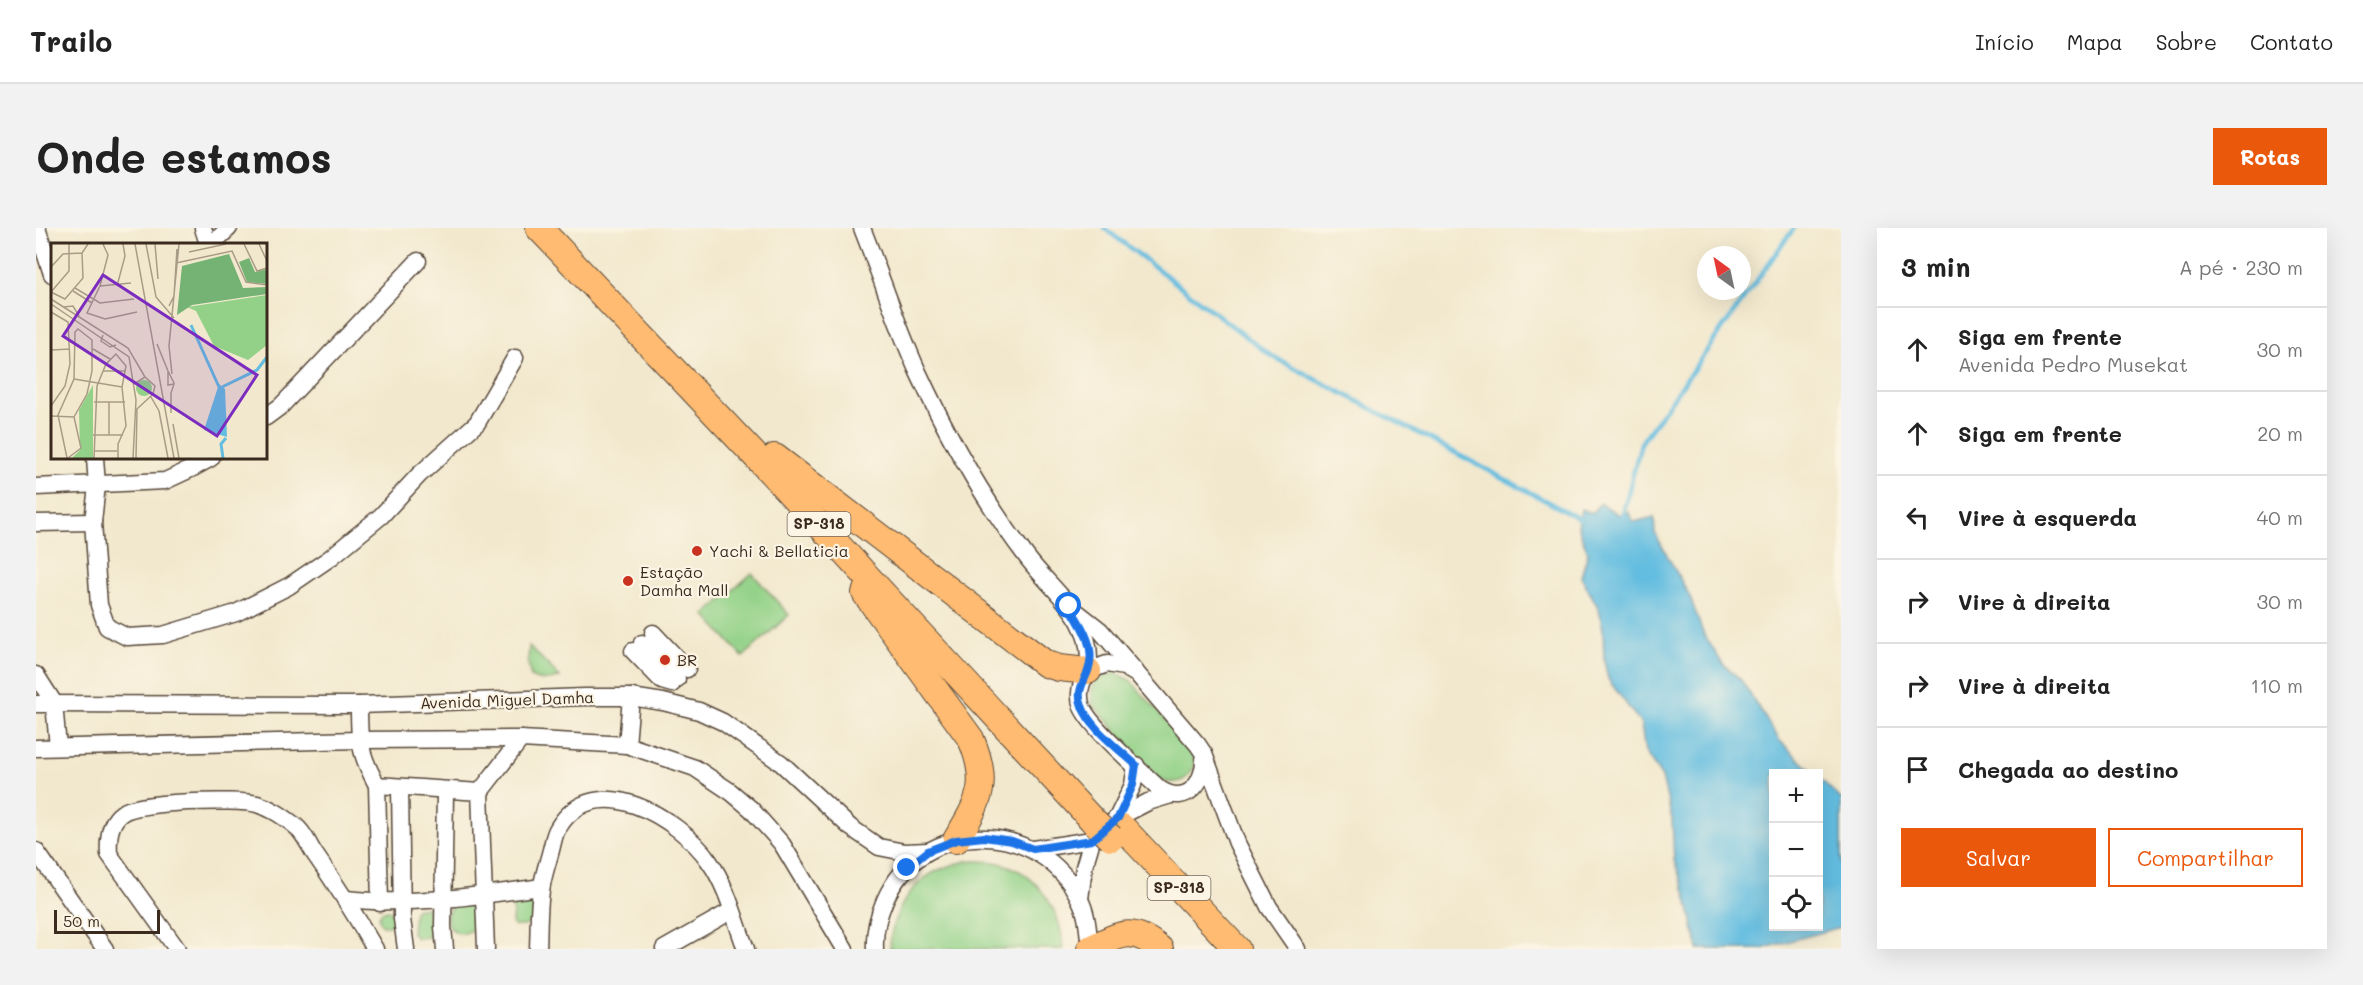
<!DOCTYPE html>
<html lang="pt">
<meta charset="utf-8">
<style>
body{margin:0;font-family:Mali,sans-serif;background:#f2f2f2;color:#222}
.controls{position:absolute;right:18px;bottom:18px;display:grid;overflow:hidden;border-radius:0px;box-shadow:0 6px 24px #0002}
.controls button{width:54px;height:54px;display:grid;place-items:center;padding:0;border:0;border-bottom:2px solid #e0e0e0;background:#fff;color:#222;font:30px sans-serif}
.compass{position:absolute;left:1661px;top:18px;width:54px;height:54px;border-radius:50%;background:#fff;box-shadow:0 6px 24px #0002;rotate:327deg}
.scale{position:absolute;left:18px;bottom:15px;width:106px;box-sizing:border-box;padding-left:6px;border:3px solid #3b2a1e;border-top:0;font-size:16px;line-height:21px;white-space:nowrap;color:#3b2a1e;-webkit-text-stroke:4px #fcf5e5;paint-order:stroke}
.stop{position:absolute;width:18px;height:18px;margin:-14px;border:4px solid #1a73e8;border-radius:50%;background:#fff}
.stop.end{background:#1a73e8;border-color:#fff;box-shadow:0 2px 6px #0008}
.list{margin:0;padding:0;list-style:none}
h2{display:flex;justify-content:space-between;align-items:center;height:78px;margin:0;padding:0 24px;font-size:26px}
h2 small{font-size:20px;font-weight:400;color:#767676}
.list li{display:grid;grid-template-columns:39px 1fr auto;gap:18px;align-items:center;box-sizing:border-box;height:84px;padding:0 24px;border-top:2px solid #e0e0e0}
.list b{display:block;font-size:22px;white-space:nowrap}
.list p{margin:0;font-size:20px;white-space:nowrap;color:#767676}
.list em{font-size:20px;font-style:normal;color:#767676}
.actions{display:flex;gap:12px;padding:18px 24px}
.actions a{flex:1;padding:14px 0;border:2px solid #ea580c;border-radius:0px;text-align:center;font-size:21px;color:#ea580c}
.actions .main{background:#ea580c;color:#fff}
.icon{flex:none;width:33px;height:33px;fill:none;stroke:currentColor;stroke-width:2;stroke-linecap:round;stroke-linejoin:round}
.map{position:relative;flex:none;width:1805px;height:721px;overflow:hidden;border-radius:0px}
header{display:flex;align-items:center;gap:36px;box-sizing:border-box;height:84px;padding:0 30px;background:#fff;border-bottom:2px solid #e0e0e0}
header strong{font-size:28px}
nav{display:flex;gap:33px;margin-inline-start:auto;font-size:21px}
.intro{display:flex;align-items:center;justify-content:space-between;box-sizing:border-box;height:144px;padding:0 36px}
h1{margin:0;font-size:42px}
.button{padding:15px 27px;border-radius:0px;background:#ea580c;color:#fff;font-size:21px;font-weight:700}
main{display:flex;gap:36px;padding:0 36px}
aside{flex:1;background:#fff;border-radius:0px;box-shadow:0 6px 24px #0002}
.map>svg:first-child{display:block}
</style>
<header>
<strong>Trailo</strong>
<nav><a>Início</a><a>Mapa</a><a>Sobre</a><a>Contato</a></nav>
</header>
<div class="intro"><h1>Onde estamos</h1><a class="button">Rotas</a></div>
<main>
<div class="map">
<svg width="1805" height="721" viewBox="0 0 1805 721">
<rect width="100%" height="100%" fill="#fcf5e5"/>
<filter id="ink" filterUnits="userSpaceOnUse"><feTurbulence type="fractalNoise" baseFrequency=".0167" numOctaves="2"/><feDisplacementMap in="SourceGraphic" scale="12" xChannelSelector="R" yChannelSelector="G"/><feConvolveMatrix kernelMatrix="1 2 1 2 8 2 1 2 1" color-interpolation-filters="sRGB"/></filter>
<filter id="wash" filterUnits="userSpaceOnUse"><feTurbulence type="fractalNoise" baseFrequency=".008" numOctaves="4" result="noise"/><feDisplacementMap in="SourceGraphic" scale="24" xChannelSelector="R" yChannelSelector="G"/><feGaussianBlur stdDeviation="1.35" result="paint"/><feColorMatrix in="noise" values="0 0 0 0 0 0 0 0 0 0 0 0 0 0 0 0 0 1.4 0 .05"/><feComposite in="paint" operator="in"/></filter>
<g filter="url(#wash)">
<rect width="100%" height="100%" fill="#f2e8cd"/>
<g fill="#92d187" stroke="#667e52" stroke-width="1.5">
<polygon points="716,345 753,387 707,429 669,387"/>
<path d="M493,418l31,31c-9,4 -21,5 -29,0l-3,-14z"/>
<path d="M1080,445l14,7 62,70c9,23 -13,41 -34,28l-64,-72c-7,-18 3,-32 22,-33z"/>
<path d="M930,633c9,0 18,0 27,1 42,6 69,48 70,87h-173c0,-32 19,-66 49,-79 8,-4 18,-6 27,-9z"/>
<polygon points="491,669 498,677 497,692 489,698 478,698 476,694 478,670"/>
<circle cx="426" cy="690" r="15"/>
<polygon points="381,680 392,680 395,683 396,703 393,709 380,710 376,705 378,683"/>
<circle cx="351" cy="690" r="8"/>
</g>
<polygon fill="#63bde0" stroke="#4f747f" stroke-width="1.5" points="1564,275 1585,288 1592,283 1598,294 1618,289 1619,305 1654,369 1667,405 1686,435 1705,452 1744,513 1778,545 1738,546 1738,698 1782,698 1783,550 1805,571 1805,699 1725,721 1662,721 1650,666 1638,632 1636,591 1626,549 1609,524 1605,496 1572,451 1568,432 1567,401 1563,381 1545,349 1552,325 1542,299 1545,281 1556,285"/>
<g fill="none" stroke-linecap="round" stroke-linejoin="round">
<g stroke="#63bde0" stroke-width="4.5">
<polyline points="1068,0 1234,127 1548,293"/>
<polyline points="1585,293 1605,215 1758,0"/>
</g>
</g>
</g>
<g filter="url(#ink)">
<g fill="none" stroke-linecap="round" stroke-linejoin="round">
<g stroke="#564638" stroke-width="19">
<g id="minor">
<polyline points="1,0 16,46"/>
<polyline points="167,0 172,16"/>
<path d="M826,0c19,48 35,98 56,144 30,65 65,127 108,184 28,38 70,62 62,115"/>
<polyline points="176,16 193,0"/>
<polyline points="230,189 245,178 382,33"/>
<polyline points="59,230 61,257 57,294 63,377 71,399 91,409 127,407 200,385 253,358 294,330 345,288 383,247 441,195 479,130"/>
<polyline points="0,259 129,253 157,240 175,230"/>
<polyline points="0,295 57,294"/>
<polyline points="1041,384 1064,402 1100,444"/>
<polyline points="617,405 651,441"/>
<polyline points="606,415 641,451"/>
<polyline points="597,423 626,453 636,456"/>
<polyline points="0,447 18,475 22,519"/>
<polyline points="0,476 323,477 549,469 595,469 627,474 663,483 687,494 745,535 814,599 843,619 868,624 892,623"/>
<path d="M323,477c0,36 0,48 18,80l103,7 41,-53"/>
<polyline points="591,517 595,469"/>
<polyline points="0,520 323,512 485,511 591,517 659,540 695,564 715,581 746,616 809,721"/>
<path d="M1168,526c2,27 -16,52 -43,36 -19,-18 -70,-62 -79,-83 -5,-13 -1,-25 6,-36l19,-7 17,3 14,8 60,70 6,9 33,89 32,64 29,42"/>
<polyline points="341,557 344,675"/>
<polyline points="364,559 366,691 370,721"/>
<polyline points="444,564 450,721"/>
<polyline points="1081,590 1097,557 1100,537"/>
<polyline points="997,621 1056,612 1081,590 1112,574 1135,567"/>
<polyline points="0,623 69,721"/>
<path d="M310,671c65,7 131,-3 195,-12"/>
<polyline points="1044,671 1048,639 1056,612"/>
<path d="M141,721l-68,-95c-1,-14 0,-32 13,-41 15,-12 115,-14 135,-9 14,4 24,11 36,20 9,6 15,19 21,29 22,31 42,63 61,96"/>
<polyline points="409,721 407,699 409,563"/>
<path d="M502,721c1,-21 0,-44 4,-64 2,-12 6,-23 9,-35 2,-7 3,-16 7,-22 37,-61 121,-10 151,33 18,25 26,59 37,88"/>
<polyline points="628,721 695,683"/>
<path d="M839,721c-1,-17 3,-33 10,-49 37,-84 156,-82 195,0 8,15 8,33 10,49"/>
</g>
</g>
<g stroke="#564638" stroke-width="28">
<g id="highway">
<polyline points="503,0 729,238 1059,595"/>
<polyline points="739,229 1010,436 1023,440 1052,443"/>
<path d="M829,365l106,146c19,45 9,61 -15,101"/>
<polyline points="1086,599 1201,721"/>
<path d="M1054,721c30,-15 42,-24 70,0"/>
</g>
</g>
<use href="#minor" stroke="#fff" stroke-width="16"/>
<use href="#highway" stroke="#febb71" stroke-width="26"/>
<g stroke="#564638" stroke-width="28" stroke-linecap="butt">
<polyline id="highway-bridge" points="1059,595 1075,610"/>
</g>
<use href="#highway-bridge" stroke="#febb71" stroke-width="26"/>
</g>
</g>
<g fill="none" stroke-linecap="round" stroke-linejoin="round" filter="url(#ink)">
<path stroke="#1a73e8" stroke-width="8" d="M871,640l21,-17 28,-11 28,-3 28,4 21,8 59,-9 26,-22 15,-33 3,-20c-16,-15 -47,-38 -54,-59 -6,-14 1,-22 6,-35 9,-24 -7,-46 -19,-65"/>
</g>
<g fill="#c8321e" stroke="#fcf5e5" stroke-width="2">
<circle cx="661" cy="323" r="6"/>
<circle cx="592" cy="353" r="6"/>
<circle cx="629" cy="432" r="6"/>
</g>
<g text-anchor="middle" stroke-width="4.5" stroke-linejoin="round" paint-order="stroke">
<g fill="#fcf5e5" stroke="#75675a" stroke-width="1.5">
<rect x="751.5" y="284" width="63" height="24" rx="4.5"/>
<rect x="1111.5" y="648" width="63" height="24" rx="4.5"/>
</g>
<g font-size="15" font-weight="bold" fill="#3b2a1e">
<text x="783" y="301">SP-318</text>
<text x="1143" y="665">SP-318</text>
</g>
<g font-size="16" fill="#3b2a1e" stroke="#fcf5e5" text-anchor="start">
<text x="673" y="329">Yachi &amp; Bellaticia</text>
<text x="604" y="350">Estação<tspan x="604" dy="18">Damha Mall</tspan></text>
<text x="641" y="438">BR</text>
</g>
<g font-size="16" fill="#3b2a1e" stroke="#fcf5e5">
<text transform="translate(471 472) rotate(-2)" y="6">Avenida Miguel Damha</text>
</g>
</g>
<g transform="translate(15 15)">
<rect width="216" height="216" fill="#f2e8cd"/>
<path d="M216,52v50l-19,15 -34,-14 -18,-35 -9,-4zM85 145a8 8 0 1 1 16 0a8 8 0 1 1-16 0ZM42,142v73h-21l8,-8 -1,-40z" fill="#92d187"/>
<path d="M178,11l14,34 24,-1v7l-75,11 -15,10 5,-49zM198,15l6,14 12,-3v15l-20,-2 -8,-20z" fill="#75b374"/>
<path d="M168,141l6,5 2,48 -23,-7z" fill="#63bde0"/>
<path fill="none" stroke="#63bde0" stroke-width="3" d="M140,82l28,62M171,144l35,-17 10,-13M172,215l-2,-14 5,-6"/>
<path fill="none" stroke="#a99c87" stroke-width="1.5" d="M52,1l5,11 -8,31 -13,27 18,6 32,-7M84,1l39,214M95,1l10,53 18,21M104,1l3,35M193,1l13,27 10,-3M208,1l8,17M138,9l37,-8M125,20l56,-12 14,31 21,3M0,24l12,-13 19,-1M49,43l31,-3M66,43l8,-30 -2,-12M24,45l25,15 34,-4M22,48l19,12M0,49l14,7 18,-21 -1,-25 6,-9M0,49l18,-21v-27M0,56l77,49 17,29M0,61l78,53 7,43 -3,58M118,63l5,-10 3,-47M12,64l10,-1 6,10M0,69l17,10 2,42 -5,22 -14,20M52,92l-2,6 9,6 6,-2M106,101l11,27M0,104v30M42,106l17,10M1,107l18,-1M52,128h22M121,131l-3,-28 10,-102M23,136l48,8M83,141l11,-7 10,9 -2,8 -16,15 -1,49M100,154l8,14 9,47M43,159h31M120,170v-20l3,-9v-1l-6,-12v14l6,-1M0,173l23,1M122,181l6,34M42,192h30M58,192v-33M43,208h23M16,215l-9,-43 16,-36 1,-47 3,-3 14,11v31l-5,23 -13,23 7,31 -13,10M43,215l3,-72 9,-22 10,-10 10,12 -4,21 4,39 -8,18v14"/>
<path fill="#7b2cbf" fill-opacity="0.15" stroke="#7b2cbf" stroke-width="3" d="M52,32l154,100 -40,61 -154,-100z"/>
<rect width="216" height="216" fill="none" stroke="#3b2a1e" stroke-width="3"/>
</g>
</svg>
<div class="controls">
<button>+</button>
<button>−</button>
<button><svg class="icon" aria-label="locate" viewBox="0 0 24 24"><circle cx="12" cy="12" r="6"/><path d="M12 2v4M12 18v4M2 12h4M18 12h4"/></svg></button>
</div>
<svg class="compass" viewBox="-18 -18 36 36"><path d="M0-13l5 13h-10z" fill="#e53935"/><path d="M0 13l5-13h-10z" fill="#767676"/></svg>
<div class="scale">50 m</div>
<div class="stop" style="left:1033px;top:378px"></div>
<div class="stop end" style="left:871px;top:640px"></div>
</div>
<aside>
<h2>3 min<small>A pé · 230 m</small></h2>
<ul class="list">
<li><svg class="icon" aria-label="ahead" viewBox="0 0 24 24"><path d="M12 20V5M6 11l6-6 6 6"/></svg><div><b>Siga em frente</b><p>Avenida Pedro Musekat</p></div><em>30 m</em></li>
<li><svg class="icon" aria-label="ahead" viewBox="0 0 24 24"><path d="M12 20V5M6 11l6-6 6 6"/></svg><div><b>Siga em frente</b></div><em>20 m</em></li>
<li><svg class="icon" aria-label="left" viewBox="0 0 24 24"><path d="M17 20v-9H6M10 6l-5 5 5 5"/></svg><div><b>Vire à esquerda</b></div><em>40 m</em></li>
<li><svg class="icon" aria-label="right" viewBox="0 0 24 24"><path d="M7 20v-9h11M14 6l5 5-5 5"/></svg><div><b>Vire à direita</b></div><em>30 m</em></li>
<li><svg class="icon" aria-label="right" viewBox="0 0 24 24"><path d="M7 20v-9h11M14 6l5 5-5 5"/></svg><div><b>Vire à direita</b></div><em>110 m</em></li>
<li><svg class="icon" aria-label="arrive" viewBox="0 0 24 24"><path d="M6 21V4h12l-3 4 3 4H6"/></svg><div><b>Chegada ao destino</b></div></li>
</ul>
<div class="actions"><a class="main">Salvar</a><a>Compartilhar</a></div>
</aside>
</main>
